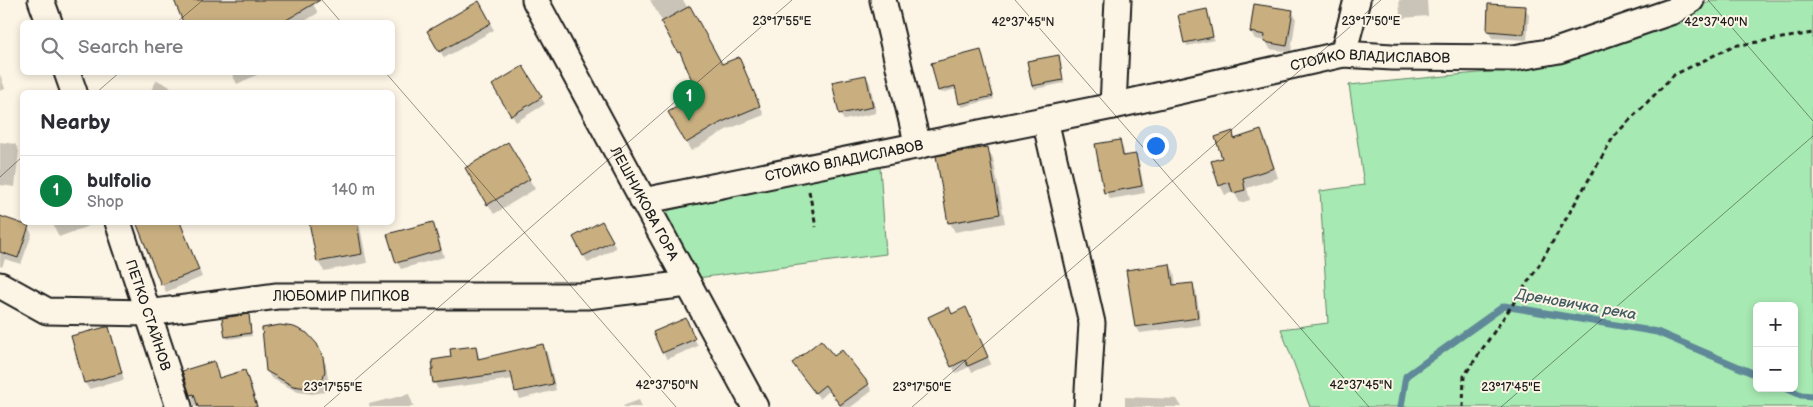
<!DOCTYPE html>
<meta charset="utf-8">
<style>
body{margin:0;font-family:"Balsamiq Sans",sans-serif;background:#f2f2f3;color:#2b2b33}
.controls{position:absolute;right:15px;bottom:15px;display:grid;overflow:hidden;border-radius:8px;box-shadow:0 2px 8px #0003}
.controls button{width:45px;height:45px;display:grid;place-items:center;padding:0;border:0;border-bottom:1px solid #e1e1e2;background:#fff;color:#2b2b33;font:25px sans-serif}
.you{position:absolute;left:1155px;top:145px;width:18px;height:18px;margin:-12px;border:4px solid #fff;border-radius:50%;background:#1a73e8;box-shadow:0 0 0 8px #1a73e833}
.badge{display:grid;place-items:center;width:32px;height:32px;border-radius:50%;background:#0b8043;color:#fff;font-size:16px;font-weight:700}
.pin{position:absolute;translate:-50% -41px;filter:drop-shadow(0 1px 2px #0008)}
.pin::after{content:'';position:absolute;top:26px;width:18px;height:15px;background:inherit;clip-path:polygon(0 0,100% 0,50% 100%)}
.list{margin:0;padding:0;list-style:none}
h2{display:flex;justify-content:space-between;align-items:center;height:65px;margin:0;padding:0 20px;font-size:21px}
h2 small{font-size:16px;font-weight:400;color:#7c7c81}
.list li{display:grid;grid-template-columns:32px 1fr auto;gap:15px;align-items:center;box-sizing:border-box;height:70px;padding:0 20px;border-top:1px solid #e1e1e2}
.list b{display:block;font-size:19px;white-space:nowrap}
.list p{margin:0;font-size:16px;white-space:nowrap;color:#7c7c81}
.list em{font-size:16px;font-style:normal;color:#7c7c81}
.icon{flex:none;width:28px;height:28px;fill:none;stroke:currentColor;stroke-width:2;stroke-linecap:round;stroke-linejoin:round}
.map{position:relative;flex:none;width:1813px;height:407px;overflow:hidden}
.search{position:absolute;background:#fff;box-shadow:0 2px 8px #0003;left:20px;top:20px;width:375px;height:55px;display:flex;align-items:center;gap:12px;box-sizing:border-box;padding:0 18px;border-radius:8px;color:#7c7c81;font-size:19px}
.panel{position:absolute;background:#fff;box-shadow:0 2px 8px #0003;left:20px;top:90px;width:375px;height:135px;border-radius:8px}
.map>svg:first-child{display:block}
</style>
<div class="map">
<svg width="1813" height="407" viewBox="0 0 1813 407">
<rect width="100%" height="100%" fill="#fcf5e5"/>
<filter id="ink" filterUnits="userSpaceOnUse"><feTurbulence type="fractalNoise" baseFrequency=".02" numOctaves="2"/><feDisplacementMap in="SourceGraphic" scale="10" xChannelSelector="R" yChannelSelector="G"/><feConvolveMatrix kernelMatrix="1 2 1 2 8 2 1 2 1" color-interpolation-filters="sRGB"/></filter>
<g filter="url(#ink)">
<g fill="#a7e9b2" stroke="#628267" fill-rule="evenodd">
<path d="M1711,0h102v407h-503l-29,-78 47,-6 -8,-132 44,-6 -15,-100 161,-15 144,-38zM1757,306h37v82h-37z"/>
<polygon points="880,167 886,254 697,278 666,218 666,213 670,210 806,180"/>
</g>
<g fill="#0003">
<polygon points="272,0 311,0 318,13 303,22 217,22"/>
<polygon points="650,0 683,0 721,66 739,58 764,115 726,130 691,151 669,113 700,95 684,60"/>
<polygon points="1399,0 1427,0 1428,16 1402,18 1400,14"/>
<polygon points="478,3 494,30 444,58 429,31"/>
<polygon points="1525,8 1529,15 1527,40 1492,38 1488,31"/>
<polygon points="1207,10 1214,40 1187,46 1180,16"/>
<polygon points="1292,11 1296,18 1291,52 1270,49 1266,41 1255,39 1251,32"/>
<polygon points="981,52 994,99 962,107 957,89 941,93 939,90"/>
<polygon points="1058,57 1064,83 1035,89 1033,86"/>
<polygon points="523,68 545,104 516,122 494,85"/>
<polygon points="231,72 263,72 237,84"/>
<polygon points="0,74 5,89 0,91"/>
<polygon points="866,76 870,83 876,113 844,120 840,114"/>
<polygon points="157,80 180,92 150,92"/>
<polygon points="1232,132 1236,140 1261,132 1266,141 1278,178 1247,188 1250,200 1240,203 1234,192 1225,195 1220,185 1223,158"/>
<polygon points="1119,141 1123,148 1125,157 1135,155 1139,162 1145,193 1110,199 1106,192"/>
<polygon points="0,142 15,144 19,151 15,187 0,185"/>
<polygon points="508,144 535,189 494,214 467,169"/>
<polygon points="987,148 993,158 1005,223 955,232 950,223 938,157"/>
<polygon points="0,217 28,227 32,234 21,264 5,259 2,267 0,266"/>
<polygon points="52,222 90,222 91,225 59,237"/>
<polygon points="164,222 180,222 202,277 166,292 141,232"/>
<polygon points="311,222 359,222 367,263 324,271 318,262"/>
<polygon points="432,223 436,230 444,257 401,269 397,262"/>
<polygon points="602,223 616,248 588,263 574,238"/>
<polygon points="1170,265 1174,272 1176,286 1192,284 1196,291 1201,325 1140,333 1136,326"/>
<polygon points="952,315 969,316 991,364 972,372 969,367 956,373 952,366"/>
<polygon points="248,316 252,336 228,339 226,336"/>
<polygon points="689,327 698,346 667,359 663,352"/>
<polygon points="108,328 112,335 124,380 89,389 85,383"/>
<polygon points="543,346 547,352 556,390 520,399 517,392 514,379 438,389 434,382 453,358 476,347 480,360"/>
<polygon points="320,352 326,365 328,379 325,392 312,394 298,392 271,378 267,371"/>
<polygon points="213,363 220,379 245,371 249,379 258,407 195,407 184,372"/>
<polygon points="793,363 868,384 872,391 851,407 841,407 829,391 820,399"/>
<polygon points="409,394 414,407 370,407 369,404"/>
<polygon points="1125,397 1177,399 1182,407 1125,407"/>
<polygon points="639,400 642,407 624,407 623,406"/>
</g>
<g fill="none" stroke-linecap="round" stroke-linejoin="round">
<g stroke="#5e8998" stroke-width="7">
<polyline points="1786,388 1801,395 1813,396"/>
<polyline points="1401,407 1406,376 1504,306 1657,332 1757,375"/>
</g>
</g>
<g fill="#c9af80" stroke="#1c1c1c">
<polygon points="174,0 320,0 283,22 183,22"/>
<polygon points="479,1 491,23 439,52 427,31"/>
<polygon points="1254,4 1293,10 1287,46 1264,42 1265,35 1250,32"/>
<polygon points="1488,4 1526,6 1524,34 1487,31"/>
<polygon points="690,6 722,64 739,57 760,106 722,122 686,143 668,112 698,95 680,52 678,53 661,22"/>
<polygon points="1207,9 1213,37 1184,43 1178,15"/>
<polygon points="981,50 993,96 959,104 955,86 938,91 931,63"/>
<polygon points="1059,55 1063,80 1032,86 1027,61"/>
<polygon points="523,66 542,97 511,116 492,85"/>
<polygon points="866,75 873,107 839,114 832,82"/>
<polygon points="1261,130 1274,168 1243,178 1245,190 1233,193 1229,182 1219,186 1211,161 1222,158 1215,137 1233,131 1234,139"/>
<polygon points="1120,140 1123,156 1136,154 1142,186 1104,193 1095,144"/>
<polygon points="508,142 530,179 487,205 465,168"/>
<polygon points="988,147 1000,214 948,223 936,156"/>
<polygon points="0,216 29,226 18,258 0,252"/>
<polygon points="602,221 613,241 583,256 573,237"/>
<polygon points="136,222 180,222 199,270 161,285"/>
<polygon points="309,222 357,222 362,254 317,262"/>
<polygon points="433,222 441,250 396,263 387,234"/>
<polygon points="1170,264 1173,285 1193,283 1198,318 1135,327 1126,270"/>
<polygon points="949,307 952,314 966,307 988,357 968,366 965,360 951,367 928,317"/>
<polygon points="249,314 251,333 225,337 222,318"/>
<polygon points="686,318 695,339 662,353 653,332"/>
<polygon points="280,325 294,327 307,333 317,344 323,357 325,371 321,385 307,388 293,386 266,371 262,328"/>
<polygon points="106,327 109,327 122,373 84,383 71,336"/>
<polygon points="821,340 834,356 842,350 869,384 840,405 825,385 815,393 792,363"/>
<polygon points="543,344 553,384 515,392 511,372 433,383 431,370 433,369 432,360 451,357 450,349 476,346 478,359"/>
<polygon points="214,361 219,378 245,370 257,407 198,407 194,394 190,395 182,371"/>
</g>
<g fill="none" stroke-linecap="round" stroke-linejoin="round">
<g stroke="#1c1c1c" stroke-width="29">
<g id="minor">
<polyline points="41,0 49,22"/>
<path id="s1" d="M535,0l220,407"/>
<polyline points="883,0 918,146"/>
<polyline points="1343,54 1357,0"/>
<polyline points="67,72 74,92"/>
<polyline points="1113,106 1118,0"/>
<polyline points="1045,120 1092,323 1087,407"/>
<path id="s2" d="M643,201l470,-95 230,-52 49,3 122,1 45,-8 114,-39 18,-11"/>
<path id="s3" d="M118,222l61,185"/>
<path id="s4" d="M0,285l47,26 101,2 129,-17h310l101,-12"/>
</g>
</g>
<g stroke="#1c1c1c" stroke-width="3" stroke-dasharray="5 4" stroke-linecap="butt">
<polyline points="809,191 816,227"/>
<polyline points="1463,407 1464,376 1538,267 1614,136 1674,75 1733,46 1813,33"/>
</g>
<use href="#minor" stroke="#fcf5e5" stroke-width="25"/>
</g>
</g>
<path fill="none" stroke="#1c1c1c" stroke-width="1" stroke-opacity="0.45" d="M322,0l19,22M1015,0l354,407M1708,0l105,121M177,22l26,-22M385,72l291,335M97,92l23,-20M0,177l22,-20M324,407l468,-407M912,407l469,-407M1501,407l312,-271"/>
<g text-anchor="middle" stroke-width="4" stroke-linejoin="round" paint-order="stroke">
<g font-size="14" fill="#1c1c1c" stroke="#fcf5e5">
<text dy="5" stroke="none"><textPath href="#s2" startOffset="742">СТОЙКО ВЛАДИСЛАВОВ</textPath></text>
<text dy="5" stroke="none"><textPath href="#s2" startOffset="205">СТОЙКО ВЛАДИСЛАВОВ</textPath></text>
<text dy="5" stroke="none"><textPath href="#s1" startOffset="231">ЛЕШНИКОВА ГОРА</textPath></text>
<text dy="5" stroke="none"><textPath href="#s4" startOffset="349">ЛЮБОМИР ПИПКОВ</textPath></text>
<text dy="5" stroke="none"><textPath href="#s3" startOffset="98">ПЕТКО СТАЙНОВ</textPath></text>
</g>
<g font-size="15" font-style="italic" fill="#425c64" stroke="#fcf5e5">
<text transform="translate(1576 304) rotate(10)" y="5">Дреновичка река</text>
</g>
</g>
<g font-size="12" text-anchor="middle" fill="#1c1c1c" stroke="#fcf5e5" stroke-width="4" stroke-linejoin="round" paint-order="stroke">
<text x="782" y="25">23°17'55"E</text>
<text x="1371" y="25">23°17'50"E</text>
<text x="1023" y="26">42°37'45"N</text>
<text x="1716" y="26">42°37'40"N</text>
<text x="667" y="389">42°37'50"N</text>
<text x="1361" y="389">42°37'45"N</text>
<text x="333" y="391">23°17'55"E</text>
<text x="922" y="391">23°17'50"E</text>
<text x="1511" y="391">23°17'45"E</text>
</g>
</svg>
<div class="controls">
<button>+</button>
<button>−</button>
</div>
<div class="you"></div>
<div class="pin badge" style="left:689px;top:121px">1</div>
<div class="search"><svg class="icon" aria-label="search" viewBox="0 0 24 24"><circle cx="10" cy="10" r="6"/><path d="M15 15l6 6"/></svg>Search here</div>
<section class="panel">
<h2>Nearby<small></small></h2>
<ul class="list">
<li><span class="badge">1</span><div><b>bulfolio</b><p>Shop</p></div><em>140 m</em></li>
</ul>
</section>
</div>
